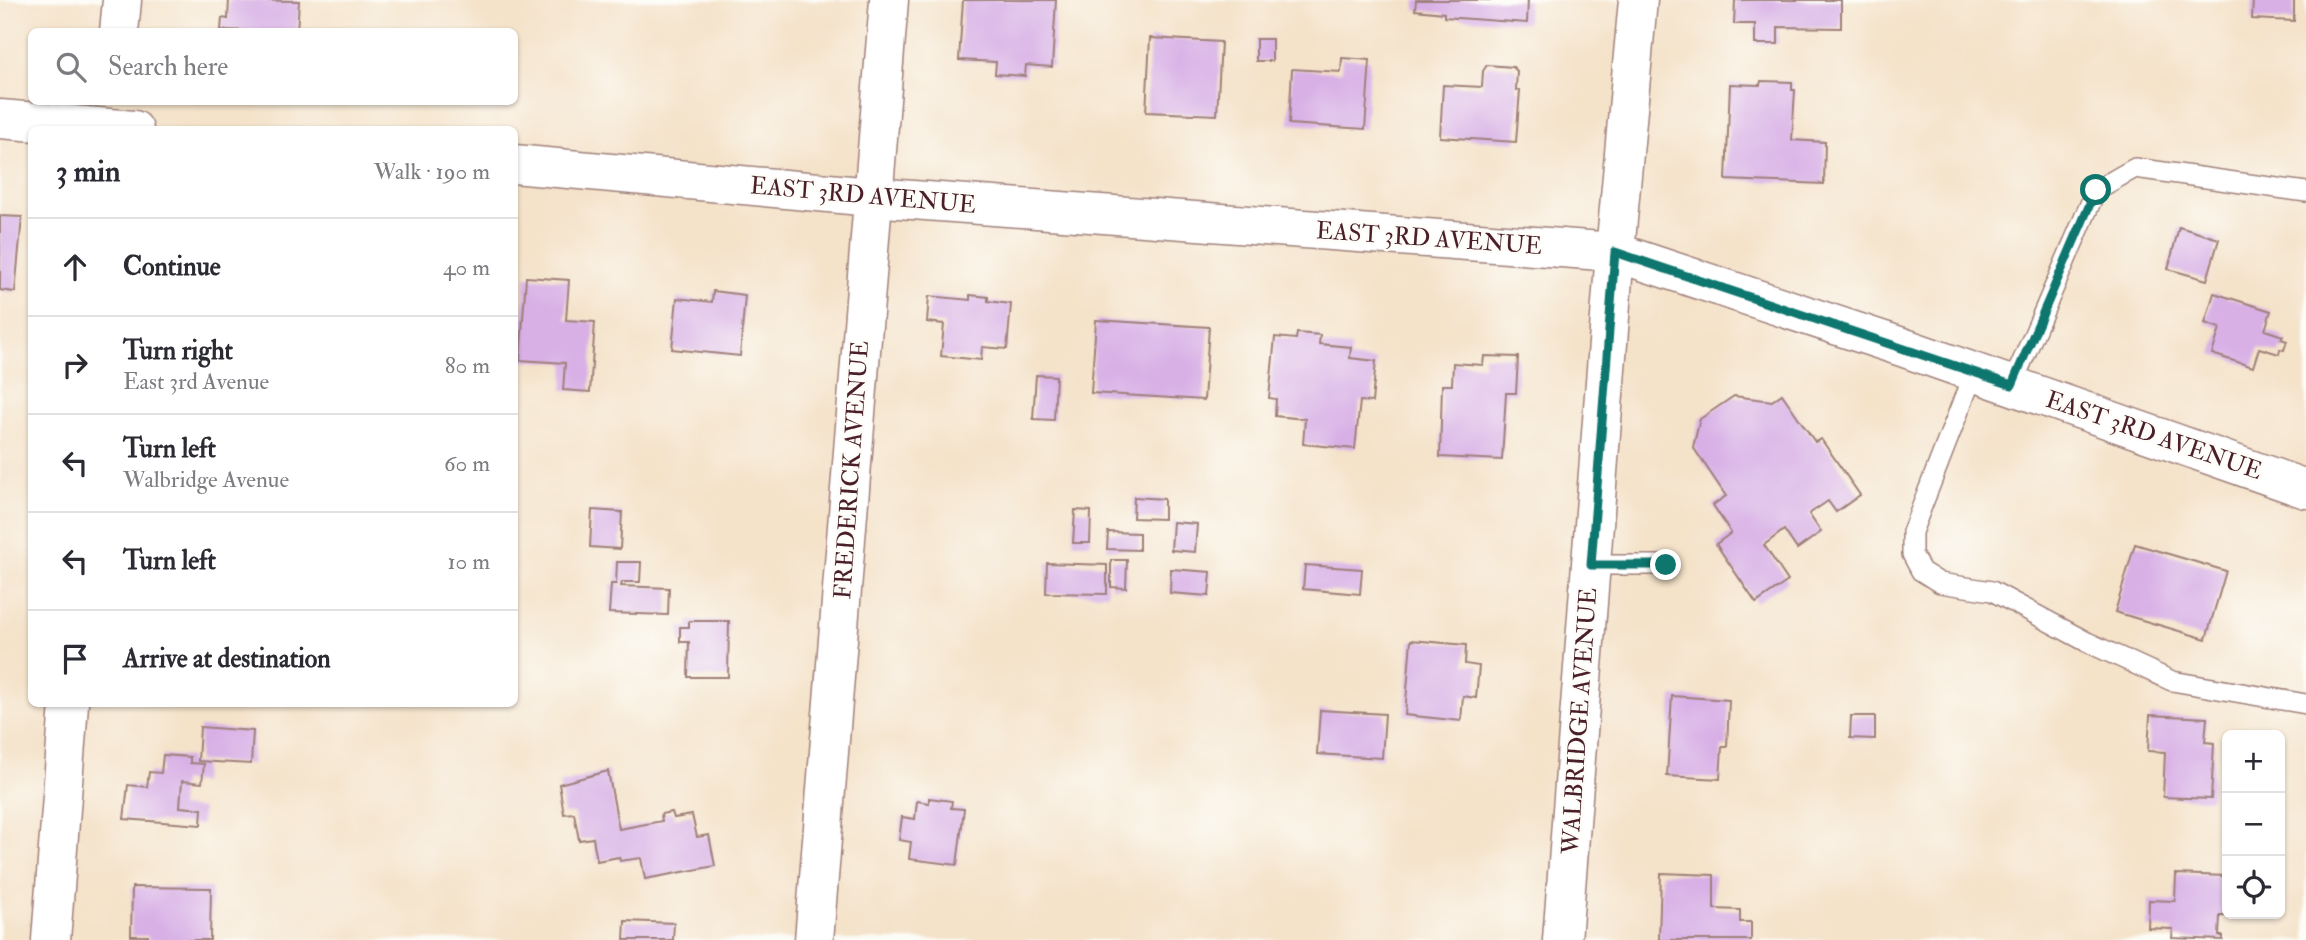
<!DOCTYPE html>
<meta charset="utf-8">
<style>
body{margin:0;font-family:"IM FELL Double Pica",serif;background:#f7f7f7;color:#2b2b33}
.controls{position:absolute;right:21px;bottom:21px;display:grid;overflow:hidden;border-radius:10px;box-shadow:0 2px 5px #0004}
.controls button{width:63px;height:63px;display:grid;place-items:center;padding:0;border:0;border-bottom:2px solid #e1e1e2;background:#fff;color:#2b2b33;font:35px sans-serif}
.stop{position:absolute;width:21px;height:21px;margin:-16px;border:5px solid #0f766e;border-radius:50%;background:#fff}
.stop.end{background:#0f766e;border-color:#fff;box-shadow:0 2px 7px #0008}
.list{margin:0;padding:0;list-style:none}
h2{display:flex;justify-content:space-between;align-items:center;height:91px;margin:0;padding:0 28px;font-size:30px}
h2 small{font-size:23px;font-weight:400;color:#7c7c81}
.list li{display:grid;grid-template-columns:46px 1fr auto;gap:21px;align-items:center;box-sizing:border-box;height:98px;padding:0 28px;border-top:2px solid #e1e1e2}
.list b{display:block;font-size:26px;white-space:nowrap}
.list p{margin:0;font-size:23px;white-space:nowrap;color:#7c7c81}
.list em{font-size:23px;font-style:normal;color:#7c7c81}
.icon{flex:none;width:38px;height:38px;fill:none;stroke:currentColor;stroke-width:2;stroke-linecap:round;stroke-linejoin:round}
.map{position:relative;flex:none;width:2306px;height:940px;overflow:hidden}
.search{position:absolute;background:#fff;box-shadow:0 2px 5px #0004;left:28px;top:28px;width:490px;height:77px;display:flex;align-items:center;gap:18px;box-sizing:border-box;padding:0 24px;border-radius:10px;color:#7c7c81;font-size:26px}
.panel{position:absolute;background:#fff;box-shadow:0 2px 5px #0004;left:28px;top:126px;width:490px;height:581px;border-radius:10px}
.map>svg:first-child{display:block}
</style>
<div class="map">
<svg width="2306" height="940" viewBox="0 0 2306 940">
<rect width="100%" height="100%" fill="#fdfcf7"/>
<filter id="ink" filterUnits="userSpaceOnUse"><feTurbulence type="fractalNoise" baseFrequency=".0143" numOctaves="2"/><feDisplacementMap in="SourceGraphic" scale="14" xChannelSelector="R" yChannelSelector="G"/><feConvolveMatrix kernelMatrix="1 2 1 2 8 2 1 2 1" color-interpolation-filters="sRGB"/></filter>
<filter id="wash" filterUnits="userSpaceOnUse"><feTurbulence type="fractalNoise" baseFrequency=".00686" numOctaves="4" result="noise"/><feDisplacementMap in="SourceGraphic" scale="28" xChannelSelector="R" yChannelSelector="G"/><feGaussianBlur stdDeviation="1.57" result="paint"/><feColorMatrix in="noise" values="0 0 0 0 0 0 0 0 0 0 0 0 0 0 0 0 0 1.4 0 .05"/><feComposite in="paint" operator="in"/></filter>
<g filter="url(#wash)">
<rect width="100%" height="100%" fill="#f4e2c9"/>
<g id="blocks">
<g fill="#d8b0e6">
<polygon points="229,0 299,1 297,32 221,30 222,18 228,19"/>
<polygon points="963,0 1056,0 1052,67 1026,65 1025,76 995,74 996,62 959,60"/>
<polygon points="1416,0 1528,0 1527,23 1444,17 1444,13 1415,10"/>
<polygon points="1735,0 1841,0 1841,28 1778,27 1778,44 1755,44 1755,24 1734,24"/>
<polygon points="2253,0 2294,0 2294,21 2252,19"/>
<polygon points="1150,38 1221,42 1217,115 1146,112"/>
<rect x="1256" y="39" width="16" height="22"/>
<polygon points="1342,58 1370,60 1365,129 1289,124 1292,69 1341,72"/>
<polygon points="1487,65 1513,67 1517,71 1516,90 1520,90 1516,142 1440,137 1443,85 1482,87 1483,71"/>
<polygon points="1761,81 1792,82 1792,90 1795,90 1792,140 1825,142 1824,184 1726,180 1730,84 1760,85"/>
<polygon points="0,216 22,217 15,292 0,290"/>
<polygon points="2179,227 2219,239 2207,280 2168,269"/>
<polygon points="526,277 569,280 566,320 595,322 590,392 563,390 565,363 520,360"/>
<polygon points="713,291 745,295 740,356 672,349 677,298 712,302"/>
<polygon points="2214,293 2271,311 2265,330 2283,336 2281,339 2287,341 2284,350 2280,349 2279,354 2259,348 2253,367 2212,354 2220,328 2205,323"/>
<polygon points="970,295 988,297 988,301 1011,304 1007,349 982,347 981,360 941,356 944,324 927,322 929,296 970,300"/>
<polygon points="1096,320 1209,327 1204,400 1091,393"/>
<polygon points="1297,333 1320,335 1319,344 1351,347 1350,358 1376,361 1372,402 1360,401 1355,449 1303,444 1305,419 1275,416 1276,399 1269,398 1275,337 1296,339"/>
<polygon points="1484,356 1518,357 1516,393 1506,393 1502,460 1440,457 1442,385 1452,385 1453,363 1483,365"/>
<polygon points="1036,375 1056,376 1054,420 1033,419"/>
<polygon points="1782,394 1815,442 1821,439 1860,495 1836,512 1828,501 1809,514 1821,532 1797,549 1784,530 1764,545 1788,581 1756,603 1716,544 1731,533 1713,505 1726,496 1693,447 1700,419 1734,396 1772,401"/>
<polygon points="1134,497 1164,499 1164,519 1133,518"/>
<polygon points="592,510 622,512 620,549 590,547"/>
<polygon points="1075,510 1091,511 1090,543 1073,543"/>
<polygon points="1173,522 1197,524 1195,552 1171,550"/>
<polygon points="1108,532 1139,533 1139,550 1107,549"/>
<polygon points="2135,544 2226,571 2206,639 2115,612"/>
<polygon points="1111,560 1127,560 1126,588 1111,587"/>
<polygon points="617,562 641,562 640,582 622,582 621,586 669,588 668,615 609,613 611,584 616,584"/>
<polygon points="1047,563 1107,565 1107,594 1046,593"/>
<polygon points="1305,565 1362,569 1360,594 1303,589"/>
<polygon points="1171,569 1211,572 1209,596 1170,593"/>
<polygon points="689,621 729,621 728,677 688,677 689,642 680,642 680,627 689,627"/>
<polygon points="1411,640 1466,645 1465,664 1479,666 1476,698 1463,696 1461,721 1405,715"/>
<polygon points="1672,696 1729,700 1727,747 1722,747 1720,779 1667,776"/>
<polygon points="1320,710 1385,714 1382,758 1317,754"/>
<polygon points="2150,715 2207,718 2205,742 2214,743 2211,799 2163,797 2165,752 2148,751"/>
<polygon points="1851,716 1875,716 1875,739 1850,738"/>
<polygon points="200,727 253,731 251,764 198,761"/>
<polygon points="163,755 190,757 190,763 204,764 202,783 182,781 180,807 202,809 201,825 124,819 128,785 147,787 149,772 161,773"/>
<polygon points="608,771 619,829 662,821 661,814 672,812 674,818 692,815 697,837 709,835 715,866 645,879 641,858 620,861 619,857 597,861 593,838 579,840 574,813 564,814 559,784"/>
<polygon points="929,798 952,801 951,808 964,809 957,865 909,859 911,842 899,840 902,817 915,819 917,801 929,803"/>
<polygon points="1661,873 1714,875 1714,909 1740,910 1740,922 1751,922 1751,940 1659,940"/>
<polygon points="2176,874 2226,876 2227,916 2220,916 2219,936 2223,936 2223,940 2172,938 2173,929 2148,928 2149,900 2175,901"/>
<polygon points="132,887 211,888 210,940 148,940 148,936 131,936"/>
<polygon points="625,921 674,923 673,940 624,940"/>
</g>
</g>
</g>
<g filter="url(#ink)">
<use href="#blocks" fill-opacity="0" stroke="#9f807a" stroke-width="2"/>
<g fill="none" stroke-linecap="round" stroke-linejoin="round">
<g stroke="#9f807a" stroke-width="22">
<g id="service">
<polyline points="1974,372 1912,532 1912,554 1921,571 1940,583 1992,591 2087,642 2172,681 2306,704"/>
<polyline points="2012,385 2096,190 2135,168 2306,192"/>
<polyline points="1591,565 1666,565"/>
</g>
</g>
<g stroke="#9f807a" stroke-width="41">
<g id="minor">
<polyline points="119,32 122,0"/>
<polyline points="0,119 134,130"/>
<polyline points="514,164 872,197 1615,252 1902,347 2306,489"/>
<polyline points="51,940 69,704"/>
<polyline points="814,940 889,0"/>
<polyline points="1562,940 1615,252 1638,0"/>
</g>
</g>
<use href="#service" stroke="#fff" stroke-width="19"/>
<use href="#minor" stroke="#fff" stroke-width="38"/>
</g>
</g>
<g fill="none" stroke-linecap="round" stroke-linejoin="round" filter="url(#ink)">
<polyline stroke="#0f766e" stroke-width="9" points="1666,565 1591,565 1615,252 2012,385 2096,190"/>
</g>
<g text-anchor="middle" stroke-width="5" stroke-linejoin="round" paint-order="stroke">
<g font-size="24" fill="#4a1f2b" stroke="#fdfcf7">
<text transform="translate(863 195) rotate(5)" y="8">EAST 3RD AVENUE</text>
<text transform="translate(1429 238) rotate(4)" y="8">EAST 3RD AVENUE</text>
<text transform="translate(2154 435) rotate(19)" y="8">EAST 3RD AVENUE</text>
<text transform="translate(851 470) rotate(-86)" y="8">FREDERICK AVENUE</text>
<text transform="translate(1579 721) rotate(-86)" y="8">WALBRIDGE AVENUE</text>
</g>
</g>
</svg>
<div class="controls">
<button>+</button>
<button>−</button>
<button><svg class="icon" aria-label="locate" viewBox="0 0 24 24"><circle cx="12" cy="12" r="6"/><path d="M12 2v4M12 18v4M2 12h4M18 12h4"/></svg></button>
</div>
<div class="stop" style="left:2096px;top:190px"></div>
<div class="stop end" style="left:1666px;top:565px"></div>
<div class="search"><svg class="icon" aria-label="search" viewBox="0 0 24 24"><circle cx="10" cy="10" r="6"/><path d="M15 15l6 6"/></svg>Search here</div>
<section class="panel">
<h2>3 min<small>Walk · 190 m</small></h2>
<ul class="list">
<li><svg class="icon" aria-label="ahead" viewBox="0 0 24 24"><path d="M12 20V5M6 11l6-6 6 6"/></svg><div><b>Continue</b></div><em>40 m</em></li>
<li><svg class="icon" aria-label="right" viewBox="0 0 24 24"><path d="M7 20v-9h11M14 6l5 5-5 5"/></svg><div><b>Turn right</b><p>East 3rd Avenue</p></div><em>80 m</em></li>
<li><svg class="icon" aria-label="left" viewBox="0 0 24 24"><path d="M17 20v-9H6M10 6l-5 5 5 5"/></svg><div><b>Turn left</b><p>Walbridge Avenue</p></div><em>60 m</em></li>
<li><svg class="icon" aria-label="left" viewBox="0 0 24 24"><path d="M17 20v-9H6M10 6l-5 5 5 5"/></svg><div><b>Turn left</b></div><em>10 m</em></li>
<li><svg class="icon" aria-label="arrive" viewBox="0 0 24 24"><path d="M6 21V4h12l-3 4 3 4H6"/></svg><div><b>Arrive at destination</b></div></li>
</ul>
</section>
</div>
